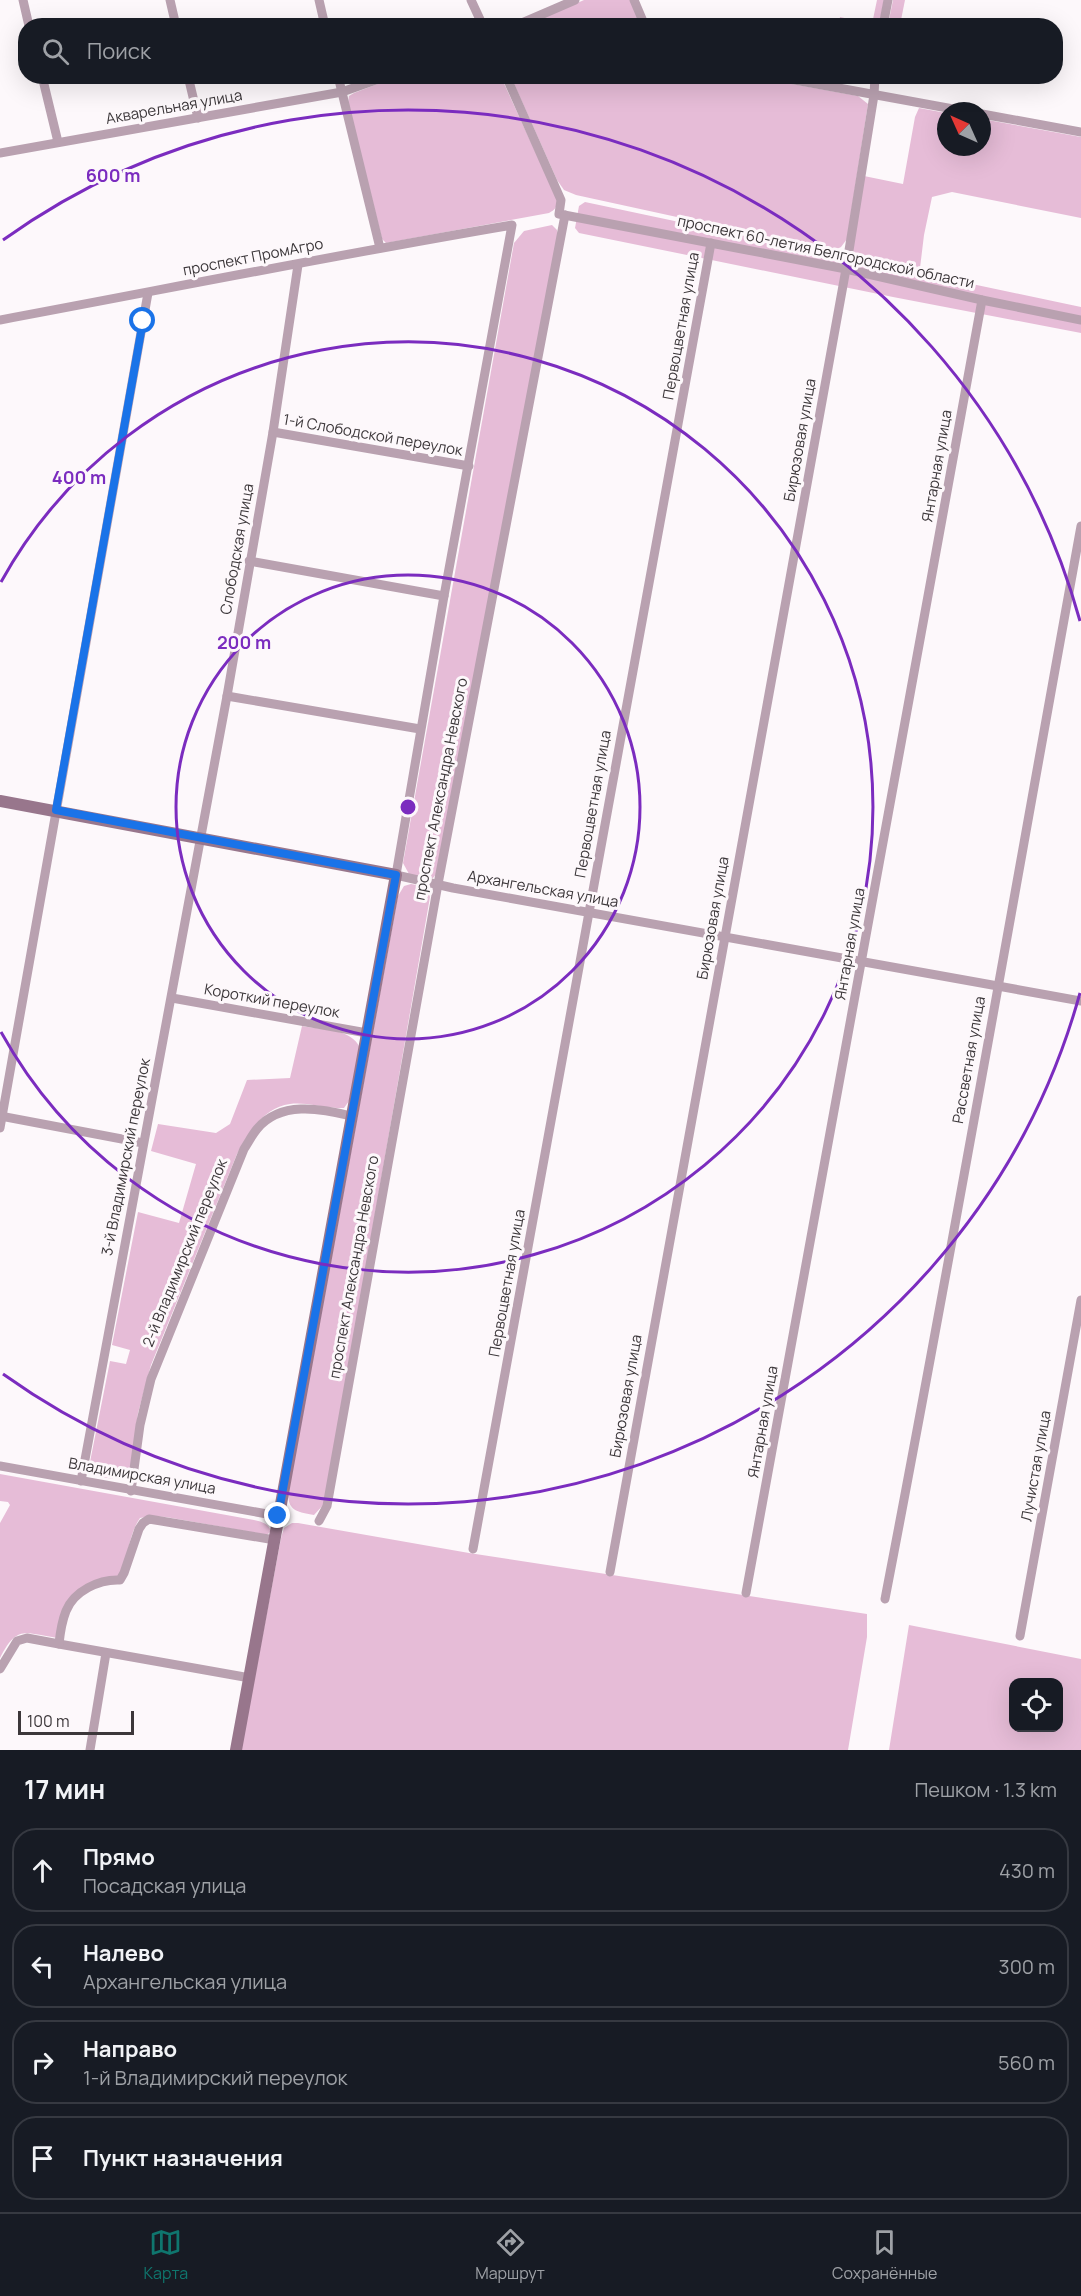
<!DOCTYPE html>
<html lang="ru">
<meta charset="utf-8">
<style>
body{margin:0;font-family:Manrope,sans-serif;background:#20242c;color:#f1f3f6}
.controls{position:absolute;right:18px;bottom:18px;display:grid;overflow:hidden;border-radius:12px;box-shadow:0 6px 24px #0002}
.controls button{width:54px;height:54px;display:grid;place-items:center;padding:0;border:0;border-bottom:2px solid #363941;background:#171b24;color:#f1f3f6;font:30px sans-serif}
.compass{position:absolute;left:937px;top:102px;width:54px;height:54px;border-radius:50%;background:#171b24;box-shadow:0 6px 24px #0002;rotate:315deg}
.scale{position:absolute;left:18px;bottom:15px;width:116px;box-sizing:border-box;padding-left:6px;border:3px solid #3c373a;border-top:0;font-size:16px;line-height:21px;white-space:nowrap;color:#3c373a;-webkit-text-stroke:4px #fdf8fb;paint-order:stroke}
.stop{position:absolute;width:18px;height:18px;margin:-14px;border:4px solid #1a73e8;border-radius:50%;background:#fff}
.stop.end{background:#1a73e8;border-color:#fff;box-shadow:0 2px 6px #0008}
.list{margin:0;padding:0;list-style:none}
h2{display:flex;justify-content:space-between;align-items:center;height:78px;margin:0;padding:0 24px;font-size:26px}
h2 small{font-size:20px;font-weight:400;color:#9ea1a6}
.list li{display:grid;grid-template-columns:39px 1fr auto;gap:18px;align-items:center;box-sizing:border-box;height:84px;margin:0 12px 12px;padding:0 12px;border:2px solid #363941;border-radius:24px}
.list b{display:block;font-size:22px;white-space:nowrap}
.list p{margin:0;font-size:20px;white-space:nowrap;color:#9ea1a6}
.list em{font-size:20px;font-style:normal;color:#9ea1a6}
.icon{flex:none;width:33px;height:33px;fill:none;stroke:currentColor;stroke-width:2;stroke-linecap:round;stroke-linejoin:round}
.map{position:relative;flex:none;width:1081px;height:1750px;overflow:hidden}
.search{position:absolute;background:#171b24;box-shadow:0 6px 24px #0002;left:18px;right:18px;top:18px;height:66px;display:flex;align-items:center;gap:15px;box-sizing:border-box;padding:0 21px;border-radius:24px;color:#9ea1a6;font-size:22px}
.sheet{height:462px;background:#171b24}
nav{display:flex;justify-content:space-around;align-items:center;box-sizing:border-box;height:84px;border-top:2px solid #363941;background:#171b24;font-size:16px;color:#9ea1a6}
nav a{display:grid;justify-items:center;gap:3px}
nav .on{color:#0f766e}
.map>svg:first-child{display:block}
</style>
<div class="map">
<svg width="1081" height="1750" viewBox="0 0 1081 1750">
<rect width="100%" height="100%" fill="#fdf8fb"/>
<g fill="#e6bcd7" fill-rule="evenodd">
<polygon points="584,0 631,0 643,26 525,26"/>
<polygon points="877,0 884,0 879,25 838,26 840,17 872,24"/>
<polygon points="893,0 905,0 900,25 888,25"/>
<path d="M396,77h105l56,122c0,8 -1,10 -8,14l-163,30 -4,-4 -34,-136 1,-7 5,-3z"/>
<polygon points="511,77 754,77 858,96 868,104 847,239 841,247 833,251 576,195 564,190 557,180"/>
<polygon points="919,108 946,113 946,147 982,147 982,119 1081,137 1081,218 952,192 932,197 924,235 920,268 858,256 852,253 864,176 903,184 915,117"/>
<polygon points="585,202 1081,307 1081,333 893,297 579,233 575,228 579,206"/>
<polygon points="552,225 557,230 558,237 437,873 433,878 429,879 409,874 403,863 514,243 524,231"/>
<path d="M411,884l16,3 3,10 -105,606 -11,12c-15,-3 -25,-3 -26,-20l110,-599 6,-10z"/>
<path d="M302,1026c18,4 50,2 58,22l-11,53 -5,7h-7c-15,-1 -33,-6 -47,-4 -26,3 -42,29 -53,50l-86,211 -13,48 -8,58 -3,7c-10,3 -29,-1 -39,-6l1,-5 21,-106 16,3 4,-14 -18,-5 26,-133 41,11 17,-59 -45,-13 7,-27 58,9 14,-9 17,-44 43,-2z"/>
<path d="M0,1474l254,46c8,2 14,3 17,11l-3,3h-6l-96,-17 -15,-1 -11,2c-12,17 -11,40 -21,58l-48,24 -14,38c-33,-5 -40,-13 -57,20v-135l10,-18 -2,-3 -8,-1z"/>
<polygon points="292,1523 298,1523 469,1553 867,1614 867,1637 848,1750 241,1750 281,1538 284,1528"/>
<path d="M909,1625l172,34v91h-192zM1014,1682h44v46h-44z"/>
</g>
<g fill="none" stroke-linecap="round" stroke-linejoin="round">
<g stroke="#b9a1b0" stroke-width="9">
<polyline points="23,0 29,26"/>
<polyline points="170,0 176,26"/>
<polyline points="319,0 325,26"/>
<polyline points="471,0 483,26"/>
<polyline points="634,0 645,26"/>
<polyline points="515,26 575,0"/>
<polyline points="883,26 888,0"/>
<polyline points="42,76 58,142"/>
<polyline points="188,76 198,118"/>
<polyline points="338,76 380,248"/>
<polyline points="506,76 561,200 559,214 846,269 982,300 1081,320"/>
<polyline points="773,76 964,111"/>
<polyline points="982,114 1081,132"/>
<polyline points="0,153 342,92 387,76"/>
<path d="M0,320c171,-32 341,-66 512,-95l-68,371 -48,279 57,13 628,113"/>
<polyline points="273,432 469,466"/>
<polyline points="249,561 444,596"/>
<polyline points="227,696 420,729"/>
<polyline points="172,998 367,1033"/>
<polyline points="0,1116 143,1143"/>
<polyline points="0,1128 148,293"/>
<polyline points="0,1466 278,1516"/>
<polyline points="81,1481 227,696 273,432 298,265"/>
<path d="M131,1491l9,-66 11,-46 93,-230c4,-6 8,-14 13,-20 23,-28 63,-21 94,-13"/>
<polyline points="319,1521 327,1506 438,884 565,215"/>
<polyline points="473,1549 711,243"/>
<polyline points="610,1572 846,269 874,95 875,76"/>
<polyline points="746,1593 982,300"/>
<path d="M885,1599c69,-357 131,-715 196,-1073"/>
<polyline points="1020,1636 1081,1300"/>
<polyline points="59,1644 250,1678"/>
<path d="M0,1669l17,-28 10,-3 32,6c1,-10 3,-23 7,-33 8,-20 33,-32 54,-31l4,-7 15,-44 4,-6 6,-4 126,21"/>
<polyline points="90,1750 106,1653"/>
</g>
<polyline stroke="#98768c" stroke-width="12" points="0,801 396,875 236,1750"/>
</g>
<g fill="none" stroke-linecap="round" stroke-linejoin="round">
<polyline stroke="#1a73e8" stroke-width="8" points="143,321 56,810 396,875 278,1516"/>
</g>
<g fill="none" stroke="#7b2cbf" stroke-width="3">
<circle cx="408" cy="807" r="232"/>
<path d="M1 582A465 465 0 1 1 1 1032"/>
<path d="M1080 993A697 697 0 0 1 3 1374M3 240A697 697 0 0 1 1080 621"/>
</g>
<g text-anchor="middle" stroke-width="6" stroke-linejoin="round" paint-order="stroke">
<g font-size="15" fill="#3c373a" stroke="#fdf8fb">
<text transform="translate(174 107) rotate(-10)" y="5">Акварельная улица</text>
<text transform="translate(826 252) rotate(12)" y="5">проспект 60-летия Белгородской области</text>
<text transform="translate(253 257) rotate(-11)" y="5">проспект ПромАгро</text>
<text transform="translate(681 326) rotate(-80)" y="5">Первоцветная улица</text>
<text transform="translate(373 435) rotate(10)" y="5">1-й Слободской переулок</text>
<text transform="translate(800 440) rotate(-80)" y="5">Бирюзовая улица</text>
<text transform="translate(937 466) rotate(-80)" y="5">Янтарная улица</text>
<text transform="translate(237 549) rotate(-80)" y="5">Слободская улица</text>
<text transform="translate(441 789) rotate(-79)" y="5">проспект Александра Невского</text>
<text transform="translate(593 804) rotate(-80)" y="5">Первоцветная улица</text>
<text transform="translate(543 889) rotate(10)" y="5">Архангельская улица</text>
<text transform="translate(713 918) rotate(-80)" y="5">Бирюзовая улица</text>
<text transform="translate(850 944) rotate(-80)" y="5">Янтарная улица</text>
<text transform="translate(272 1001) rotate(10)" y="5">Короткий переулок</text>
<text transform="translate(969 1060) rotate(-80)" y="5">Рассветная улица</text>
<text transform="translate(126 1157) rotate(-79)" y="5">3-й Владимирский переулок</text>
<text transform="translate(185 1253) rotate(-68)" y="5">2-й Владимирский переулок</text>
<text transform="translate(354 1267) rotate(-80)" y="5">проспект Александра Невского</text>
<text transform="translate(507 1283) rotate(-80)" y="5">Первоцветная улица</text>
<text transform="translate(626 1396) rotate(-80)" y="5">Бирюзовая улица</text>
<text transform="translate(763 1422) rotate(-80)" y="5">Янтарная улица</text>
<text transform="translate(1036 1466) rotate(-80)" y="5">Лучистая улица</text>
<text transform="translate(142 1476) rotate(10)" y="5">Владимирская улица</text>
</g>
</g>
<circle cx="408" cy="807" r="9" fill="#7b2cbf" stroke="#fdf8fb" stroke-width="3"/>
<g font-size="18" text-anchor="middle" font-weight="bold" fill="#7b2cbf" stroke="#fdf8fb" stroke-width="6" stroke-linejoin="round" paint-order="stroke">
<text x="113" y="182">600 m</text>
<text x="79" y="484">400 m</text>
<text x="244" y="649">200 m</text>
</g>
</svg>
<div class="controls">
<button><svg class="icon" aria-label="locate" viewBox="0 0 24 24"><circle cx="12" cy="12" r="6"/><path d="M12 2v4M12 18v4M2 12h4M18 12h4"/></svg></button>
</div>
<svg class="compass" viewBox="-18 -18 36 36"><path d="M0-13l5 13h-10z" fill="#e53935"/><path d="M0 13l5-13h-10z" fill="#9ea1a6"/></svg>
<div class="scale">100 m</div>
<div class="stop" style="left:143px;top:321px"></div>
<div class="stop end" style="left:278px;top:1516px"></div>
<div class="search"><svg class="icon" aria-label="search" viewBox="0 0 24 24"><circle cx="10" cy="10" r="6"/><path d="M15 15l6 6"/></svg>Поиск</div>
</div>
<section class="sheet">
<h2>17 мин<small>Пешком · 1.3 km</small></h2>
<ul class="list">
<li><svg class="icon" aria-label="ahead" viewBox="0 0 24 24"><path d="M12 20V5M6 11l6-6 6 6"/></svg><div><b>Прямо</b><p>Посадская улица</p></div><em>430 m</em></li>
<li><svg class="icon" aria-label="left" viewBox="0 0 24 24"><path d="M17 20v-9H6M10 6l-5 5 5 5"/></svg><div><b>Налево</b><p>Архангельская улица</p></div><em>300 m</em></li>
<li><svg class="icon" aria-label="right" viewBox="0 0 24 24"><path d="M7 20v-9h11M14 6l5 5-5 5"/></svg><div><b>Направо</b><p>1-й Владимирский переулок</p></div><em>560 m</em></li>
<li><svg class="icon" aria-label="arrive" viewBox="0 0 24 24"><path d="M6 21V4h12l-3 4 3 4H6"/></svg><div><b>Пункт назначения</b></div></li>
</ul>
</section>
<nav>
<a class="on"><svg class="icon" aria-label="map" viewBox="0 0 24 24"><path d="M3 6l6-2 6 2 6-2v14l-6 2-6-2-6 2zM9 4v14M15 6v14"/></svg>Карта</a>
<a><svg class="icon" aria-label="directions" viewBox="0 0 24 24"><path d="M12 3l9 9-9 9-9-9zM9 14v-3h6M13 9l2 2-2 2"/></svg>Маршрут</a>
<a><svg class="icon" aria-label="saved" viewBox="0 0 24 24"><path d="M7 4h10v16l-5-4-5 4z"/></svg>Сохранённые</a>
</nav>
